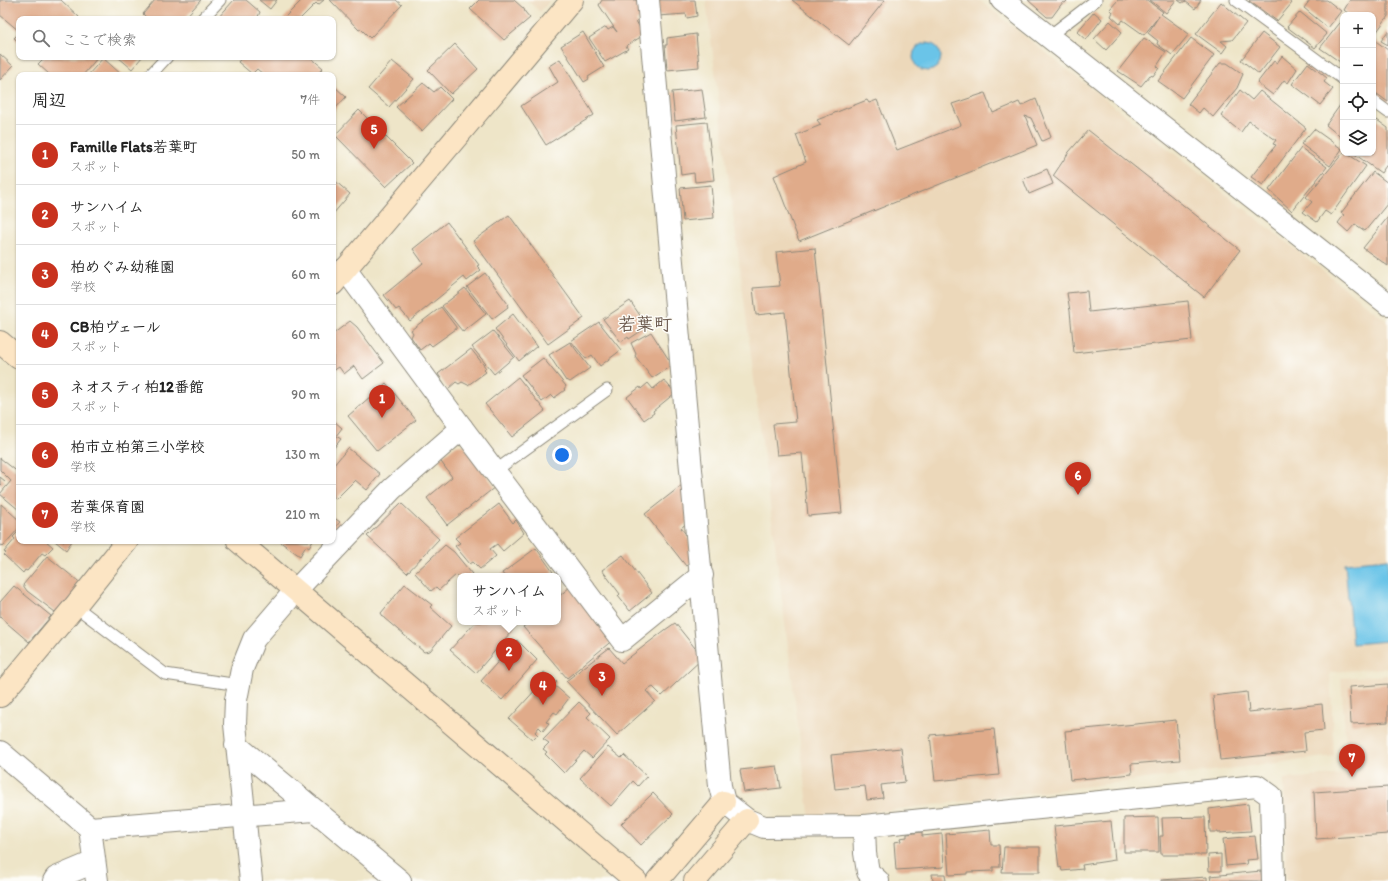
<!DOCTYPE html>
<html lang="ja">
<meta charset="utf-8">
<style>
body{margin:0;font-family:Itim,"Klee One",sans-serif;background:#f6f6f6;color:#222}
.controls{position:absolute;right:12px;top:12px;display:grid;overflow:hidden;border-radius:8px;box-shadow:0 1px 3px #0004}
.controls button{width:36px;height:36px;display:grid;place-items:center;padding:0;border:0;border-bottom:1px solid #e0e0e0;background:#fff;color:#222;font:20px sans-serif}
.you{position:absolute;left:562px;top:455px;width:14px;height:14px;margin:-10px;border:3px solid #fff;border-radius:50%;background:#1a73e8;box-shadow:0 0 0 6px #1a73e833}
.badge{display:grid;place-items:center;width:26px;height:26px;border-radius:50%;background:#c8321e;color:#fff;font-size:13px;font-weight:700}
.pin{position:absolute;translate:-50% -33px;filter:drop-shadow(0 1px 2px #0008)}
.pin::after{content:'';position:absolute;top:21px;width:14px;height:12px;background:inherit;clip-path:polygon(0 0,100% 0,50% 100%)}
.popup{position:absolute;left:457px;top:573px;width:104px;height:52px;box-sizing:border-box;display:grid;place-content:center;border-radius:8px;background:#fff;filter:drop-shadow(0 1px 3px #0005);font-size:13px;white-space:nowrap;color:#767676}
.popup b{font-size:15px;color:#222}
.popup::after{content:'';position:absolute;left:50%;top:100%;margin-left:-8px;border:8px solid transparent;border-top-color:#fff}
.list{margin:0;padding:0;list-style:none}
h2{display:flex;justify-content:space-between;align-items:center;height:52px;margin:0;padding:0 16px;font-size:17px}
h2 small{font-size:13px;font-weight:400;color:#767676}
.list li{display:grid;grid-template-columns:26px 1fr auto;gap:12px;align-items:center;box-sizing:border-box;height:60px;padding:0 16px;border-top:1px solid #e0e0e0}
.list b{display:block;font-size:15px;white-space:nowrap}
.list p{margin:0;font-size:13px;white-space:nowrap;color:#767676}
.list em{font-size:13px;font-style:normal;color:#767676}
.icon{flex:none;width:22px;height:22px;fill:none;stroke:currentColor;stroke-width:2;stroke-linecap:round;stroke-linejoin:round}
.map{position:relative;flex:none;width:1388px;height:881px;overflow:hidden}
.search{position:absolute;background:#fff;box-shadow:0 1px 3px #0004;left:16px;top:16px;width:320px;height:44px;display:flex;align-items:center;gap:10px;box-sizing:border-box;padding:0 14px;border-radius:8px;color:#767676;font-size:15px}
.panel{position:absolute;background:#fff;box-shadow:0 1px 3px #0004;left:16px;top:72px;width:320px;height:472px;border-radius:8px}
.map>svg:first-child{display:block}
</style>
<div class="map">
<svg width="1388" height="881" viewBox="0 0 1388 881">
<rect width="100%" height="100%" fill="#fdfcf7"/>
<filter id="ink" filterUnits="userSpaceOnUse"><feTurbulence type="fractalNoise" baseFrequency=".025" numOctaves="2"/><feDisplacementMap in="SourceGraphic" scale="8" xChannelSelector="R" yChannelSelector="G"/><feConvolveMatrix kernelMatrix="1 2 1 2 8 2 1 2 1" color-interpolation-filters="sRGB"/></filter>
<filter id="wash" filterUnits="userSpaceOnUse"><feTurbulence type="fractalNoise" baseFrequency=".012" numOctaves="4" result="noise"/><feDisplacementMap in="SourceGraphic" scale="16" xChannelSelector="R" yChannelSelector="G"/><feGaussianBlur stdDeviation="0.9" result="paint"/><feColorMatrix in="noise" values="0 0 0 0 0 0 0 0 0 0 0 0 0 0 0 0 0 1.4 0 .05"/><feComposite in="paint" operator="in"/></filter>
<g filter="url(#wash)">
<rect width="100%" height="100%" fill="#eee5c8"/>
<g fill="#ecd8ba">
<polygon points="527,0 550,0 540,12"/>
<polygon points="706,0 979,0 1388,322 1388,668 1330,672 1334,756 810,820"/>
<polygon points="1388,675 1388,881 1286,881 1284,779 1348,774 1341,678"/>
</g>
<g fill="#6bc4e8" stroke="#4b788a">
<circle cx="927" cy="57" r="14"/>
<polygon points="1388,559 1388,641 1352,644 1345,563"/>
</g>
<g id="blocks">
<g fill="#e0ab8a">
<polygon points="0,0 61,0 79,17 77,19 19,19 19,31 0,15"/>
<polygon points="155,0 201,0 184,19 148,19 143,14"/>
<polygon points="234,0 246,0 260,12 257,19 217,19"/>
<polygon points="259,0 277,0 270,9"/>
<polygon points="302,0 324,0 318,5 316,3 300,19 283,19"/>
<polygon points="330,0 396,0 402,5 370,38 361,29 359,30"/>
<polygon points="479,0 514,0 524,9 525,12 530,18 504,40 470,9"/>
<polygon points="602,0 638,0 641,18 636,21 644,35 626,46 628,49 605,62 589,38 606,27 608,30 613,27 617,32 599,5"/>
<polygon points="657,0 695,0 697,16 687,18 686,14 658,16"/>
<polygon points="792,0 885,0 849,45"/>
<polygon points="1028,0 1068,0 1065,3 1063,2 1052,17 1047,17"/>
<polygon points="1118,0 1147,0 1163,12 1161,14 1189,34 1172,55 1157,44 1158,41 1148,33 1159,16 1144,35 1123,20 1120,24 1111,16 1113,12 1110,9"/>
<polygon points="1150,0 1176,0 1166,13"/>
<polygon points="1178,0 1201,0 1195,9 1185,1 1182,3"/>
<polygon points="1250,0 1287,0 1292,3 1277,21 1249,1"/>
<polygon points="1310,0 1327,0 1341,11 1328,28 1304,8"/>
<polygon points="1350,0 1388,0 1388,16 1376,33 1373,31 1373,15 1350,15 1344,10"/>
<polygon points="1221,2 1246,23 1232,40 1221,41 1227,46 1222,53 1196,34"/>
<polygon points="1094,12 1102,19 1086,40 1077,32"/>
<polygon points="1300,12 1327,34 1315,48 1287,27"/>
<polygon points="1343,19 1343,64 1320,48"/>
<polygon points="1110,21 1122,32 1106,50 1094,39"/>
<polygon points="1388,31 1388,45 1381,41"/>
<polygon points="583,32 604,67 588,77 589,79 584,82 561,46"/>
<polygon points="19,33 19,42 14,38"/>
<polygon points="1262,33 1280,47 1259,74 1241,60"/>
<polygon points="696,34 699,67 667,70 665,45 667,45 667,38"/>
<polygon points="1144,38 1166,52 1157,66 1159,68 1153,76 1150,75 1141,86 1118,71"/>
<polygon points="1191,38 1214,55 1182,98 1158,81"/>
<polygon points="1373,39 1388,50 1388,102 1373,91"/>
<polygon points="455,44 478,69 451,94 428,70"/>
<polygon points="0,54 13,66 0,80"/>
<polygon points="1282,56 1297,69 1288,83 1284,80 1273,95 1257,83 1274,61 1277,63"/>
<polygon points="45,57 98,57 83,75 50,75 38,64"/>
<polygon points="118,57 142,57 132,69"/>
<polygon points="242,57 310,57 323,68 316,75 264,75 257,69 252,74 238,62"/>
<polygon points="103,58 122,75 88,75"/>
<polygon points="560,59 594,115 546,145 521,106 558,82 549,66"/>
<polygon points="392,61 414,79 389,107 368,89"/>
<polygon points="1220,63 1227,63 1243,74 1237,88 1213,117 1203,108 1199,113 1188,104"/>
<polygon points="1308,63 1327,78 1324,82 1333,89 1320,105 1292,84"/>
<polygon points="423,83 434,92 440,87 452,99 422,131 396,107"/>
<polygon points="333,85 346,97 333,111"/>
<polygon points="702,89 706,117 675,121 672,92"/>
<polygon points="1240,90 1252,100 1260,91 1306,128 1263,185 1251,177 1276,145 1273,144 1276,140 1249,121 1241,132 1221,116"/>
<polygon points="985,93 993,113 1019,102 1021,106 1036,99 1051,137 1042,141 1031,118 1025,116 1037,145 799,241 774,176 806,162 796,135 821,125 817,120 867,100 869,103 877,100 897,150 961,125 952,104"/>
<polygon points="1343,101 1343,139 1326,125"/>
<polygon points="359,110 412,163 386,187 335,135"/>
<polygon points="1377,120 1388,128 1388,163 1381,173 1353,153 1373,153 1373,125"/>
<polygon points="707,122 714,180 695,182 694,173 681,175 676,125"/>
<polygon points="1314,129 1342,149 1330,166 1301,144"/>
<polygon points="1088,130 1240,250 1204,297 1053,176 1069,152"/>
<polygon points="1301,148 1327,167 1292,211 1269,190"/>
<polygon points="1343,153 1346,153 1366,166 1331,215 1325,211 1317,222 1303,212 1312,202 1306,197"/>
<polygon points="1047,169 1053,184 1029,194 1023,179"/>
<polygon points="1373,172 1388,183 1388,203 1365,231 1355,224 1348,232 1338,223 1344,215 1341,213"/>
<polygon points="333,179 350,194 333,214"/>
<polygon points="711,185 714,218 683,221 680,188"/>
<polygon points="509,215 584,318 548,344 473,241"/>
<polygon points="1388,217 1388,266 1363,248"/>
<polygon points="447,222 479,265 477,266 481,270 467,281 464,277 410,321 399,308 396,310 384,295 423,263 413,249"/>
<polygon points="815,248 842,513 808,516 802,453 777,455 773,424 796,422 785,312 756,315 753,288 780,286 776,252"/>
<polygon points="485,273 508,304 507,305 508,307 492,319 467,287"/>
<polygon points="465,288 486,314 463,332 442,306"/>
<polygon points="1087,291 1089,312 1188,301 1192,340 1074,353 1070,311 1067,293"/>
<polygon points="630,301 646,324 645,325 647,327 629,339 628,337 621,342 603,319"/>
<polygon points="441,307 456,327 456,329 432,346 429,343 420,350 411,337 413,333 411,330"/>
<polygon points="513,314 537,346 519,361 495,329"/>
<polygon points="350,321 357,327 384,363 363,379 354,366 344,374 339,367 333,371 333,334"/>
<polygon points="599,322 621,350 600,366 592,355 586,359 571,341"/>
<polygon points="493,331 514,357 494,374 472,347"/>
<polygon points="651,332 671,363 670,364 671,366 652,378 635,356 636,354 631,343"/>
<polygon points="570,342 590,368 570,382 567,380 566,381 549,355"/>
<polygon points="471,349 486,368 484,370 486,372 468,385 462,382 459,384 456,382 448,389 438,374"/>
<polygon points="543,358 566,386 564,389 565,390 554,398 551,395 542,402 521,375"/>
<polygon points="518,377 545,411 512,437 485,404"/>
<polygon points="664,380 675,393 653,411 654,413 644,420 627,397 640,387 641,389 648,383 653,389"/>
<polygon points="386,383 416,420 377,451 348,416"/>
<polygon points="333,420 342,428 336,436 341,439 333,449"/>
<polygon points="464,445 495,487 447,525 427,498 452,477 439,459 455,446"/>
<polygon points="348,448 380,474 367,490 355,480 336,499 334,498 333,493 333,466"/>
<polygon points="0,458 19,473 19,510 0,494 11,481 0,470"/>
<polygon points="0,477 5,481 0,486"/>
<polygon points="686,482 689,521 681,528 689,538 692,562 686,566 645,514"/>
<polygon points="401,503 439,539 407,573 367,536"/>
<polygon points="1,504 19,520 19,528 3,546 2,545 0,546"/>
<polygon points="499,504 513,523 516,520 524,533 503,551 497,544 490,549 496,556 480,569 473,562 470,564 455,546 460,543 455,538"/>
<polygon points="333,517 340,522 333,530"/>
<polygon points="19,531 19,541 46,541 53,547 45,555 42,553 27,571 25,570 23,573 4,555 6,553 4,552 15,539 13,537"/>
<polygon points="55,541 72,541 66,550"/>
<polygon points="279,541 313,541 309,548 306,546 300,556"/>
<polygon points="445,545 454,552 472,574 470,576 460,576 460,579 456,575 439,590 436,587 431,591 415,573"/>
<polygon points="536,548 553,572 548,576 504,576 502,573"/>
<polygon points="623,555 652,593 630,611 618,596 620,594 602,570"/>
<polygon points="47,556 83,585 59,615 27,591 23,585"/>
<polygon points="405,584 432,605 430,607 451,626 430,651 424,652 384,618 381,613"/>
<polygon points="14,586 51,616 29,642 0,617 0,602"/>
<polygon points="570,587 614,639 567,678 523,627 529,622 558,622 558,597"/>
<polygon points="475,622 512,622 516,626 476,673 450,650"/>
<polygon points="675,623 703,658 662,696 653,687 646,691 655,701 617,735 566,681 609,648 622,663 665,630"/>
<polygon points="517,640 537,660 502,700 481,681"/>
<polygon points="544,672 557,682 554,685 569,698 557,714 554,712 546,722 549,723 543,731 539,727 535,732 538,735 533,740 509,719 538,687 535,683"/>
<polygon points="1388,684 1388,722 1351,724 1349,687"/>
<polygon points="1247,692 1249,712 1322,704 1324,730 1304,732 1306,751 1220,760 1213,696"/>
<polygon points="579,702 591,713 587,717 610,739 592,758 584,751 564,773 545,754 547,752 543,749 549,743 543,739"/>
<polygon points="1176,720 1180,760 1131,764 1132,774 1070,780 1065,731"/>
<polygon points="994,729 999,775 935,781 930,735"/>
<polygon points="608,747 621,758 624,755 647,776 638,786 633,781 611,806 580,778"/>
<polygon points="901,748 905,782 881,785 883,798 867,800 865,786 835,789 831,755"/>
<polygon points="777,766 781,788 744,792 740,770"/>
<polygon points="1388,787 1388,834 1316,839 1314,792"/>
<polygon points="653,793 673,814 641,845 621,824"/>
<polygon points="1248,804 1251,831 1218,833 1218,832 1210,832 1209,809"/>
<polygon points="1158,817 1159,852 1124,852 1124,818"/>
<polygon points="1205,817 1206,855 1161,855 1160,836 1163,836 1162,818"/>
<polygon points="1111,821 1115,860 1082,865 1083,869 1062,871 1061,867 1059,868 1054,826"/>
<polygon points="990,830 991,845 999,845 1000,867 993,867 993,871 967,872 967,874 949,875 946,834"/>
<polygon points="922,832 922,836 942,834 944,867 896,870 894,842 901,841 900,838 907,837 907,834"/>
<polygon points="1255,836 1258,859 1246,860 1247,864 1226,866 1223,839"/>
<polygon points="1004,847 1040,847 1040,872 1002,872"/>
<polygon points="1221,854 1221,871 1209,871 1208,855"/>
<polygon points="1261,871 1262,881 1211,881 1210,876"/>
<polygon points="932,874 945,874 946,881 933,881"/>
<polygon points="1207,877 1207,881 1161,881 1161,880"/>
</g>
</g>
</g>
<g filter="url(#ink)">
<use href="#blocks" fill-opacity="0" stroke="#8c887a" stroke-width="1"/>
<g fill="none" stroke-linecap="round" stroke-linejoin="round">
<g stroke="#8c887a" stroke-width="13">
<g id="lane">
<polyline points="1236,0 1343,79"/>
<polyline points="202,19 220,0"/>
<polyline points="1048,37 1096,0"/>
<polyline points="150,75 167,57"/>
<polyline points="1373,101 1388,112"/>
<polyline points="495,471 607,390"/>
<polyline points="75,606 165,674 239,685"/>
</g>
</g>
<g stroke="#8c887a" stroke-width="24">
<g id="street">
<polyline points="648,0 720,786 724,802 747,820 764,827 864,826 1257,786 1271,796 1273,881"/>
<polyline points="1002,0 1388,304"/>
<polyline points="345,269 462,428 622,640 702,575"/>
<polyline points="236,745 400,881"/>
<polyline points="0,752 90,828 97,881"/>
<polyline points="864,826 865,853 868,872 878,881"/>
<polyline points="90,828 314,810"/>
<polyline points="54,881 56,878 94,862"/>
<polyline points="251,881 235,724 236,700 242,669 254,639 296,590 392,489 462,428"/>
</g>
</g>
<g stroke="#8c887a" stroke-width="24">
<g id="secondary">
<polyline points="333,284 572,0"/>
<polyline points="0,342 19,358"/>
<polyline points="238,541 636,881"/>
<polyline points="0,696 75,606 127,541"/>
<polyline points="657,881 724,802"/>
<polyline points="695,881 747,820"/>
</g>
</g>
<use href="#lane" stroke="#fff" stroke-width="11"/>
<use href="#street" stroke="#fff" stroke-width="22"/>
<use href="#secondary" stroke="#fce5c4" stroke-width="22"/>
</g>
</g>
<g text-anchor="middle" stroke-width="3" stroke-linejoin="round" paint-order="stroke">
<g font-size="18" font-weight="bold" fill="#6a584c" stroke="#fdfcf7">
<text x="645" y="330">若葉町</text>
</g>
</g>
</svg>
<div class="controls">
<button>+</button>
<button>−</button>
<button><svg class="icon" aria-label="locate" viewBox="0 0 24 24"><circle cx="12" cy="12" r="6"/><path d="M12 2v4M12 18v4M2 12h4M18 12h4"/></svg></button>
<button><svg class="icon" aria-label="layers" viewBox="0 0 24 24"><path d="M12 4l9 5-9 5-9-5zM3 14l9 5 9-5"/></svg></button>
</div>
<div class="you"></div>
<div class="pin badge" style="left:382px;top:418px">1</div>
<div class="pin badge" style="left:509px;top:671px">2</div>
<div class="popup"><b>サンハイム</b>スポット</div>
<div class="pin badge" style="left:602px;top:696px">3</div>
<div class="pin badge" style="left:543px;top:705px">4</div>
<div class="pin badge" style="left:374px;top:149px">5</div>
<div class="pin badge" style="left:1078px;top:495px">6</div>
<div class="pin badge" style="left:1352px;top:777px">7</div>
<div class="search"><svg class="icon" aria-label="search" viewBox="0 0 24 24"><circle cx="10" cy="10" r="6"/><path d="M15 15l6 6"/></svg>ここで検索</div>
<section class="panel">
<h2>周辺<small>7件</small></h2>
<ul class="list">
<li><span class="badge">1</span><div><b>Famille Flats若葉町</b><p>スポット</p></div><em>50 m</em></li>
<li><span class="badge">2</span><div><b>サンハイム</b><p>スポット</p></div><em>60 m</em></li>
<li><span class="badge">3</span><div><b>柏めぐみ幼稚園</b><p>学校</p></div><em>60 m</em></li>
<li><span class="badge">4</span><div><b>CB柏ヴェール</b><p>スポット</p></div><em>60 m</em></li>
<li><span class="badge">5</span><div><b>ネオスティ柏12番館</b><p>スポット</p></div><em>90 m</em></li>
<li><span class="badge">6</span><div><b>柏市立柏第三小学校</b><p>学校</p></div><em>130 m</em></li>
<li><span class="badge">7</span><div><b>若葉保育園</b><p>学校</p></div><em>210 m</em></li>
</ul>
</section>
</div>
